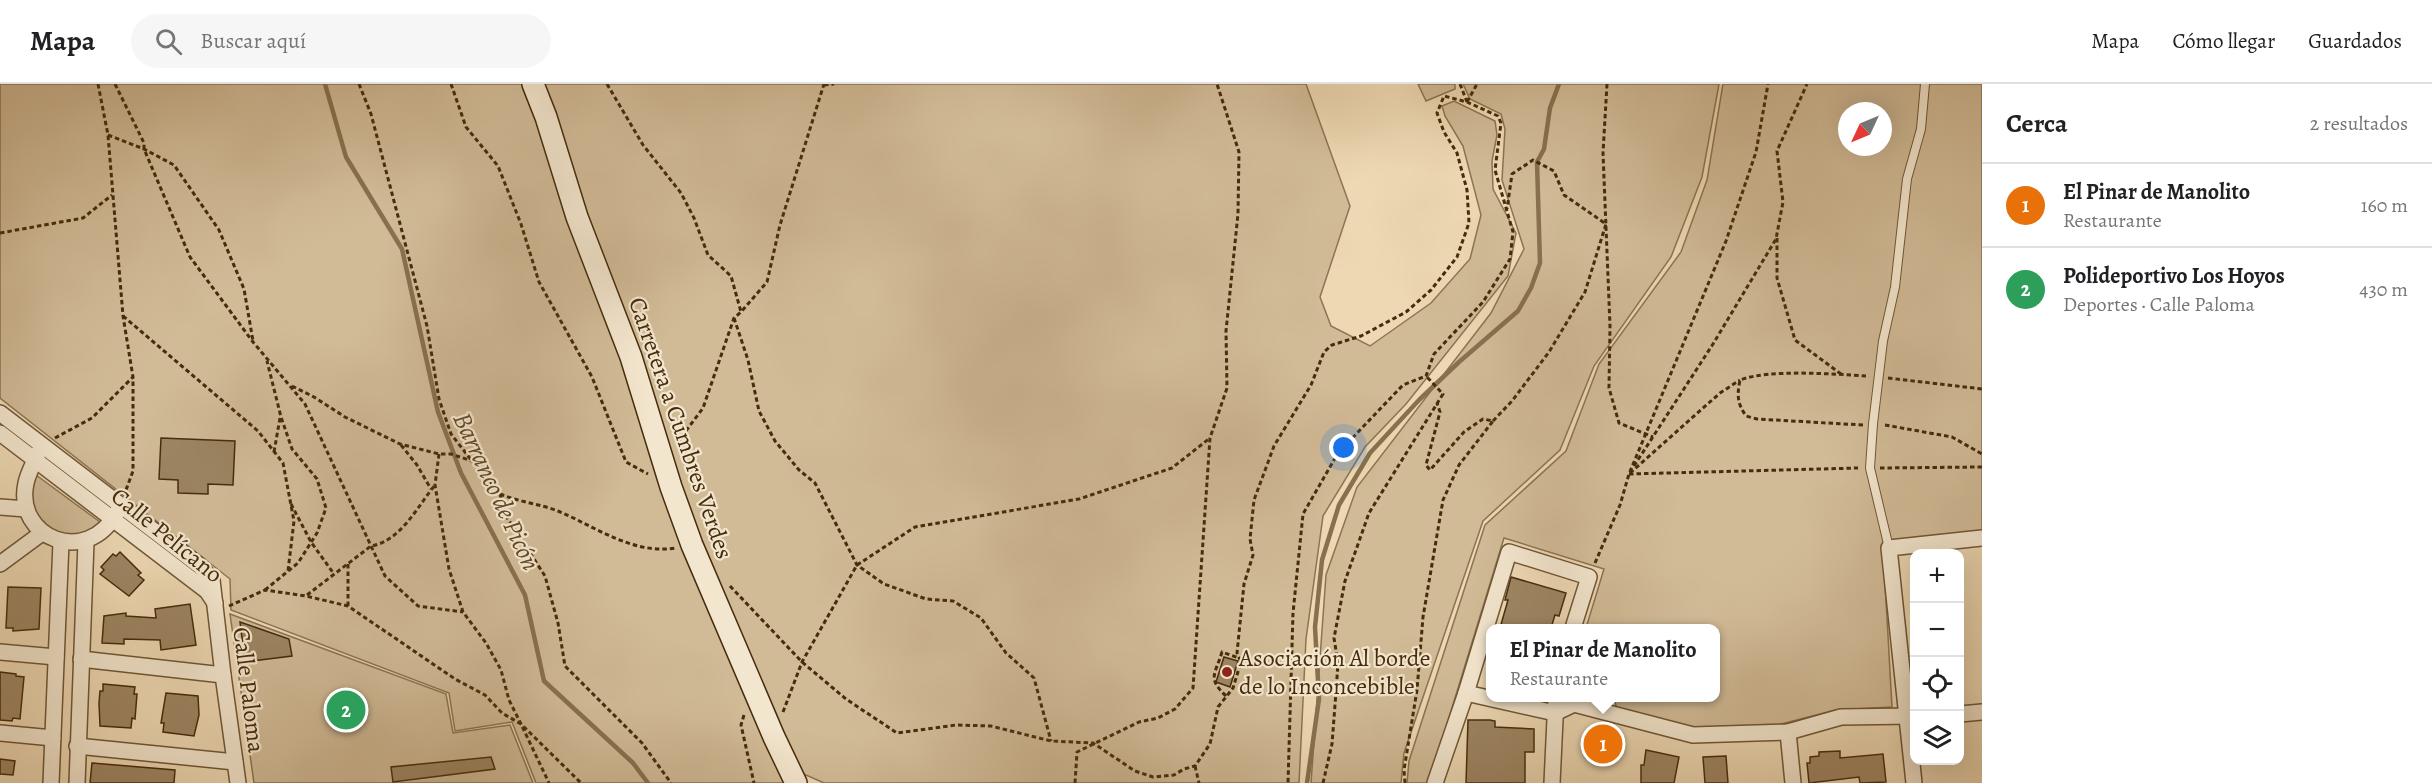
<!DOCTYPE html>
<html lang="es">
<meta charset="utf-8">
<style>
body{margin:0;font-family:Alegreya,serif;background:#f6f6f6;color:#202124}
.controls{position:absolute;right:18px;bottom:18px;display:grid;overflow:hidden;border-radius:12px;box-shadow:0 6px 24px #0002}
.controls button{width:54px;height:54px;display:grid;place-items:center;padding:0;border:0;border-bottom:2px solid #e0e0e0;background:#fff;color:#202124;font:30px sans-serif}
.compass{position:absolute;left:1838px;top:18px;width:54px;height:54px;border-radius:50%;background:#fff;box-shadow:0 6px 24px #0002;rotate:226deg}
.you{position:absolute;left:1344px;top:364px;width:21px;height:21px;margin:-15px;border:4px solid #fff;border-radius:50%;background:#1a73e8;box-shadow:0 0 0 9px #1a73e833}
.badge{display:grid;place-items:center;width:39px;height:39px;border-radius:50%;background:#8f2418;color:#fff;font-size:20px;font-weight:700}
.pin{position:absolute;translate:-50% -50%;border:3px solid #fff;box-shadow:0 2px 6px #0006}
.popup{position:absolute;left:1486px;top:540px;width:234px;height:78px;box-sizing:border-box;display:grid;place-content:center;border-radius:12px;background:#fff;filter:drop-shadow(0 2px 4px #0005);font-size:20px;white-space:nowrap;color:#757577}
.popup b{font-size:22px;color:#202124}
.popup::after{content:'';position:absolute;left:50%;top:100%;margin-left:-12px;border:12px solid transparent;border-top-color:#fff}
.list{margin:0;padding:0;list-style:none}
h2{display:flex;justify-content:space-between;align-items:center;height:78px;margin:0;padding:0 24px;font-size:26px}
h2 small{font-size:20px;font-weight:400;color:#757577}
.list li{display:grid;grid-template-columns:39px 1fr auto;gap:18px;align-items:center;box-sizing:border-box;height:84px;padding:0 24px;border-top:2px solid #e0e0e0}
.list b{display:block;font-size:22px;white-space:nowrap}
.list p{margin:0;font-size:20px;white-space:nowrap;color:#757577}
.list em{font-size:20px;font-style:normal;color:#757577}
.icon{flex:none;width:33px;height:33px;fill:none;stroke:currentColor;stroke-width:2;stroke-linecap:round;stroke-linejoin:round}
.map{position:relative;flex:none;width:1982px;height:699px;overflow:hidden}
header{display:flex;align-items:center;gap:36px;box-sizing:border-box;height:84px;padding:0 30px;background:#fff;border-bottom:2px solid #e0e0e0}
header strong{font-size:28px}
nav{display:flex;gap:33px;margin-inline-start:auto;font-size:21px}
.search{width:420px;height:54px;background:#f6f6f6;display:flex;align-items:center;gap:15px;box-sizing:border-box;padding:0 21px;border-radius:33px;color:#757577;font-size:22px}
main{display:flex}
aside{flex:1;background:#fff}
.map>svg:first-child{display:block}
</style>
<header>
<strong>Mapa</strong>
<div class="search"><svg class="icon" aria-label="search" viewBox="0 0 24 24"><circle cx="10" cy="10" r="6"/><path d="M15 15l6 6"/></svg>Buscar aquí</div>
<nav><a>Mapa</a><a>Cómo llegar</a><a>Guardados</a></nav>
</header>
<main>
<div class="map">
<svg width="1982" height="699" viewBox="0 0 1982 699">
<rect width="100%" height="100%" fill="#edd8b3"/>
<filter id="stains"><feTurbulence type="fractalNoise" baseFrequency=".00333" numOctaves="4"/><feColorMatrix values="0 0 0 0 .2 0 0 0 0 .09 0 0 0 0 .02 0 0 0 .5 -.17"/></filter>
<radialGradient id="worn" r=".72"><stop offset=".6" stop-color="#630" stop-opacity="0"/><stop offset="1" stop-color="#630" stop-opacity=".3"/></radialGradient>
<g fill="#d1bb97" stroke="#8c7452" stroke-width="1.5" fill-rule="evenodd">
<polygon points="0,0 1306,0 1350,122 1320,213 1331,242 1370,262 1431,219 1470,175 1481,131 1463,62 1445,32 1442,22 1454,17 1495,37 1497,51 1492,77 1493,105 1516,149 1508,192 1406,320 1365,363 1323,432 1306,555 1299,699 824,699 797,687 800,699 536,699 512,638 455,647 449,609 231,526 230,495 0,314"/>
<polygon points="1418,0 1455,0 1455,5 1426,17"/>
<polygon points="1463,0 1719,0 1702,93 1671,173 1594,282 1560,366 1483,437 1404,669 1401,699 1311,699 1326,491 1357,403 1491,229 1524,165 1502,96 1505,45 1501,30 1470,15"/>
<path d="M1723,0h259v458l-99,5 9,160 -56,3 -63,16 -82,3 -74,-19 -3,-12h102v-70h-130l18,-59 -100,-31 -75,245h-22l2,-22 76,-236 81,-74 33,-87 82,-112 26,-72zM1847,27h36v36h-36z"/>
<path d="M36,391l64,47c-26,28 -71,8 -70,-29 0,-6 4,-13 6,-18z"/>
<polygon points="230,530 446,610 453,649 510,641 533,699 254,699"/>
</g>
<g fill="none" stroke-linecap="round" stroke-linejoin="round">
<g stroke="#88704e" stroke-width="4.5">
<polyline points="325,0 346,73 402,165 438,328 461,389 525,511 544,597 633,679 648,699"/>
<polyline points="1307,699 1319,615 1315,543 1322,476 1339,421 1370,369 1419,316 1459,278 1518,227 1531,204 1540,179 1537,78 1544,65 1550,24 1559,0"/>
</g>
</g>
<g fill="#9d8563" stroke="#462c0c" stroke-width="1.5">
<polygon points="161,354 235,357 233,401 208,400 208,410 178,409 178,396 159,395"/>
<polygon points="120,468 141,489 138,491 144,496 129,512 100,490 104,486 101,483 113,470 116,472"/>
<polygon points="1511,493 1566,509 1559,532 1555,531 1551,544 1500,544 1508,516 1505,516"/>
<polygon points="8,503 41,504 39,545 13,547 13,544 6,544"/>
<polygon points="190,520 196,561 161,566 160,556 124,555 124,560 102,559 104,532 126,529 126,532 156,534 155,525"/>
<polygon points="240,538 289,555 292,572 245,578"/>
<polygon points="1224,573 1238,577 1230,603 1216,598"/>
<polygon points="0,588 16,590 16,592 24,593 20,635 13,634 12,637 0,636"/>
<polygon points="103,600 135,603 134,610 137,610 135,635 132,634 131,644 100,642 99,619 100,607 103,607"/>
<polygon points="166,609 198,612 199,631 194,652 163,648 164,639 161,639"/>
<polygon points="1468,636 1490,636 1495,637 1495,643 1534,645 1534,668 1525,668 1525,699 1466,699"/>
<polygon points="1646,666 1679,673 1674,699 1641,699 1641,681 1644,681"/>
<polygon points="1840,667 1840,674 1883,670 1886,698 1860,699 1859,693 1809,699 1807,679 1810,679 1810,673 1819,672 1819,668"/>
<polygon points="1726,672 1728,699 1705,699 1703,673"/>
<polygon points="491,673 495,685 393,698 391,683"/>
<polygon points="0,675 15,677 13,691 0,690"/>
<polygon points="92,679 175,686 174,699 90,699"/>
</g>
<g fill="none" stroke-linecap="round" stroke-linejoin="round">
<g stroke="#705736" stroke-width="10">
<polyline id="lane" points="1889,464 1870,384 1873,340 1883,257 1895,203 1907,95 1921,45 1925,0"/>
</g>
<g stroke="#705736" stroke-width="18">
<g id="street">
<polyline points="0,329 200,482 212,496 223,591 238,699"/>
<polyline points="0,349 207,507 215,519"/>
<path d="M38,369c-4,10 -10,20 -12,30 -12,55 61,85 91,29"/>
<polyline points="0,423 26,425"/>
<polyline points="0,480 42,449"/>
<polyline points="0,568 56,573"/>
<polyline points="81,575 223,591"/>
<polyline points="1466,609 1555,629 1574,620 1693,651 1788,648 1841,633 1914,632"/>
<polyline points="1960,630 1982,628"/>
<polyline points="1788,648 1793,699"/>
<polyline points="0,649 53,654"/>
<polyline points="77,662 235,678"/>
<polyline points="51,699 61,458"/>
<polyline points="77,699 86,458"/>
<polyline points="1435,699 1466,609 1509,468 1589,493 1573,544"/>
<polyline points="1552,699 1556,614"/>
<polyline points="1914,699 1889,464 1982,454"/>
</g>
</g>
<g stroke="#462c0c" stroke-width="24">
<polyline id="secondary" points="533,0 546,33 577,133 631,273 671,403 692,461 774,653 796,699"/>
</g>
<g stroke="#462c0c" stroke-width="3" stroke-dasharray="4.5 3" stroke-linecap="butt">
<polyline points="98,0 108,51 123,232 133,293 133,387 126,406"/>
<polyline points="115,0 144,59 144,65 190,173 253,258 305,320 385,492 418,522 463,528"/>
<polyline points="359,0 371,30 427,242 439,315 451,350 472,377"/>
<polyline points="451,0 466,43 498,82 521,140 539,198 592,293 626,378 648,390"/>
<polyline points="607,0 643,61 681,109 694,134 708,171 731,192 741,228"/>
<polyline points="1460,0 1467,18"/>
<polyline points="1607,0 1603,69 1610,242 1609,304 1619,339 1653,353"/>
<polyline points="824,1 834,0"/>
<polyline points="1467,18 1477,0"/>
<polyline points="108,51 144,65 174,81 219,146 244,205 253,257"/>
<polyline points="0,149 83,134 112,111"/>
<polyline points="1777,154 1777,194 1795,256 1841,290"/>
<polyline points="123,232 258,347 283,379 294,437 288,487"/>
<polyline points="734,234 748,276 759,327 775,357 799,386 815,399 857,481 884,500 926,515 953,517 981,534 1006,569 1034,594 1051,657"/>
<polyline points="1888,294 1982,305"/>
<polyline points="292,302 314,313 345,333 400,360 439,370 451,370 472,377 500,410 506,432 545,492 558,539 565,582 642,659 671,699"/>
<polyline points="1493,337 1512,317 1549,268 1585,208 1606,140 1564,111 1554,87 1533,76 1512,90 1507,125"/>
<path d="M1863,341l-106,-6 -11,-3c-9,-13 -9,-21 -6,-36 29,-11 94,-6 127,-4"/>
<polyline points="1885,341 1952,353 1982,370"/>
<polyline points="55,354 92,334 133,293"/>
<polyline points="677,359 703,324 734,234 741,228 767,198 780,141 824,0"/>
<polyline points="401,361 417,381 431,405"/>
<polyline points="274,368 280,334"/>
<polyline points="439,370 435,401 449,485 463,528 486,559 501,586 509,616 521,640 581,699"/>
<polyline points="1634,382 1713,260 1776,155 1783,118 1777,67 1807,0"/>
<polyline points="1880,384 1982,383"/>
<polyline points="1630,389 1720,309 1740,296"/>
<polyline points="1629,390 1858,384"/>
<path d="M500,410c19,8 40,10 58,17 38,16 75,44 118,37"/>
<polyline points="291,420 311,458 334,490"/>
<polyline points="1595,479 1620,421 1629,390 1726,157 1756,68 1768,0"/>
<polyline points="730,502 802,578 846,615 897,649 956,641 991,642 1051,657 1093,659 1135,687 1153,693 1174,691 1184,685 1195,682 1210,660 1218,623 1233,604 1241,578 1237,569 1244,500 1253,471 1250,455 1254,416 1274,362 1311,301 1324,268 1332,261 1361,252 1406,228 1431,206 1457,173 1469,139 1467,106 1457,69 1444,48 1437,29 1444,12 1467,18 1498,32 1501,39 1495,86 1513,148 1510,175 1483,218 1434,270 1426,292 1403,301 1338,369 1303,430 1293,529 1288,699"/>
<polyline points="265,506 298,479 317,449 326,424 317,395 292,365 281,333 267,277"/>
<path d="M307,511l64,-49c30,-5 46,-39 64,-61"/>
<polyline points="229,522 265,506 306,512 348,522 455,595 485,611 502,629 521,640 549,699"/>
<polyline points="348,522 348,479"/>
<path d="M1226,612c-19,-18 -11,-21 -4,-44l17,6"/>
<polyline points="783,628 802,578 857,481 915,443 1079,415 1172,384 1210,354"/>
<polyline points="744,631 741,641 754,699"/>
<polyline points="1195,682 1199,699"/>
<polyline points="1075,699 1077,668 1139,638 1158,634 1175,625 1193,604 1210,354 1227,304 1226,247 1238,130 1239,68 1217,0"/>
<polyline points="1323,699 1332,660 1336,608 1338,579 1334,554 1345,497 1369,429 1443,310 1426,292"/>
<polyline points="1405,699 1404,686 1417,606 1423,533 1443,416 1459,381 1493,337 1483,335 1464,348 1430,386 1426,381 1440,328 1437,319"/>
</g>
<use href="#lane" stroke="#f3e6ce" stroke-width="8"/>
<use href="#street" stroke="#f3e6ce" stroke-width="15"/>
<use href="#secondary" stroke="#f3e6ce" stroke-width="21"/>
</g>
<circle fill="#8f2418" stroke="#f3e6ce" stroke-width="2" cx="1227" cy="588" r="6"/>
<g text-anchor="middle" stroke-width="4.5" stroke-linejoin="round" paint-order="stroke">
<g font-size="24" fill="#462c0c" stroke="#f3e6ce">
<text transform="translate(681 344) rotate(71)" y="8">Carretera a Cumbres Verdes</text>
<text transform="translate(167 451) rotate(39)" y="8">Calle Pelícano</text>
<text transform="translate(249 606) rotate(83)" y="8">Calle Paloma</text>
</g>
<g font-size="24" fill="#462c0c" stroke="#f3e6ce" text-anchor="start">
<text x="1239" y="582">Asociación Al borde<tspan x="1239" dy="28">de lo Inconcebible</tspan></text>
</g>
<g font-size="26" font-style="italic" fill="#624828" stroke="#f3e6ce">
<text transform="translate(497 407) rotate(65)" y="9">Barranco de Picón</text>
</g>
</g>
<rect width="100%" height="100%" filter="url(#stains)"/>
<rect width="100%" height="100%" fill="url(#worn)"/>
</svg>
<div class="controls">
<button>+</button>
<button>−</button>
<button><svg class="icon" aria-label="locate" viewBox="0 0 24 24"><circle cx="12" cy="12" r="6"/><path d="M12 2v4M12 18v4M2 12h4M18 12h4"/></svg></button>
<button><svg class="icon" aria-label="layers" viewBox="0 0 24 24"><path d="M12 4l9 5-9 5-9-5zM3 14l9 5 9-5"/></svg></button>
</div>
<svg class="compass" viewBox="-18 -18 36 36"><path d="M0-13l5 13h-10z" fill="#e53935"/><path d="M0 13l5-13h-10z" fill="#757577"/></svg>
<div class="you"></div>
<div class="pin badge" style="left:1603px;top:660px;background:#e8710a">1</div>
<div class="popup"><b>El Pinar de Manolito</b>Restaurante</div>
<div class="pin badge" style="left:346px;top:626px;background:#2e9e5b">2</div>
</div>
<aside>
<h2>Cerca<small>2 resultados</small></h2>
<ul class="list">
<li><span class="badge" style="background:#e8710a">1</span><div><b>El Pinar de Manolito</b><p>Restaurante</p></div><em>160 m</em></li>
<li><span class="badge" style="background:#2e9e5b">2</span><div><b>Polideportivo Los Hoyos</b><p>Deportes · Calle Paloma</p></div><em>430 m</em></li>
</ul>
</aside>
</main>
